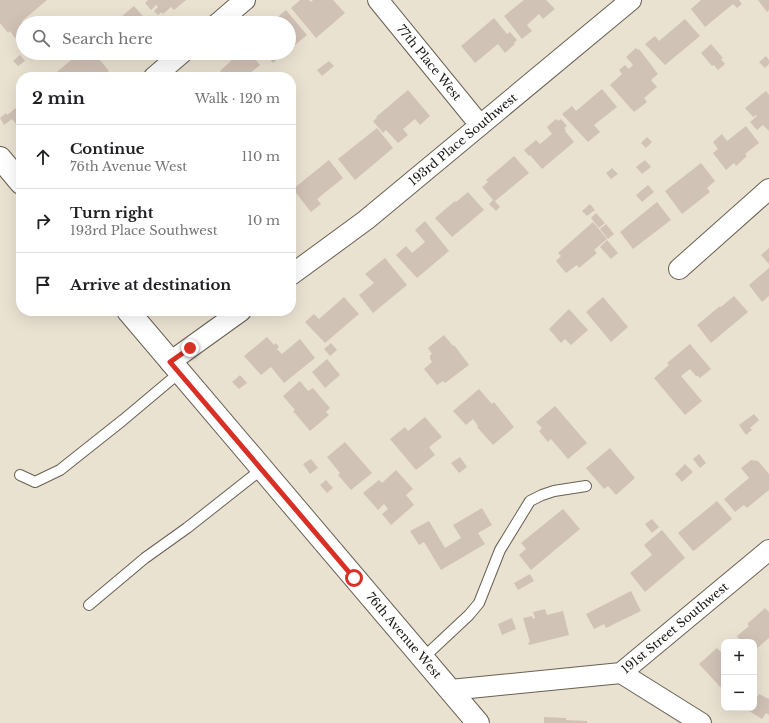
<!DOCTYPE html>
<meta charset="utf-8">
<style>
body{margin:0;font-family:"Libre Baskerville",serif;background:#f6f6f6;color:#202124}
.controls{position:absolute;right:12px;bottom:12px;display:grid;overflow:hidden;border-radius:8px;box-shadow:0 4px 16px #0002}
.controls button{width:36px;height:36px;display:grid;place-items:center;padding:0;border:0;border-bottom:1px solid #e0e0e0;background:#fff;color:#202124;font:20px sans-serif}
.stop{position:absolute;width:12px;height:12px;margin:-9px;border:3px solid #d93025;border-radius:50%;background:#fff}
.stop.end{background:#d93025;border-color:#fff;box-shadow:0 1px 4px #0008}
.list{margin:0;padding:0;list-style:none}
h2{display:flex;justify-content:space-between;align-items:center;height:52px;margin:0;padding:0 16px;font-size:17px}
h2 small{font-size:13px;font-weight:400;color:#757577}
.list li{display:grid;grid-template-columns:26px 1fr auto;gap:12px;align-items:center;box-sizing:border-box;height:64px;padding:0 16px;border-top:1px solid #e0e0e0}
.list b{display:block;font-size:15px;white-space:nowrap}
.list p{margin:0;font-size:13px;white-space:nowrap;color:#757577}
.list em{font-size:13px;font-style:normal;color:#757577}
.icon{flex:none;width:22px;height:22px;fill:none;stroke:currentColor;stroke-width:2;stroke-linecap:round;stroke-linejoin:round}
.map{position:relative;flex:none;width:769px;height:723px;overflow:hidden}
.search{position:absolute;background:#fff;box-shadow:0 4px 16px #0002;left:16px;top:16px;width:280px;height:44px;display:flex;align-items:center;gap:10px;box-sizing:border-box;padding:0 14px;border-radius:22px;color:#757577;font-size:15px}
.panel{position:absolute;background:#fff;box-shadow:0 4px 16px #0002;left:16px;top:72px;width:280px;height:244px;border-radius:16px}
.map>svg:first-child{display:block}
</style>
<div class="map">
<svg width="769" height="723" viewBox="0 0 769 723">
<rect width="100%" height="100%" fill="#eae2d1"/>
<g fill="#d1c2b6">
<polygon points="0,0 47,0 22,21 23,23 23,32 15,38 10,31 8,33 0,23"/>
<polygon points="148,0 186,0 174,10 171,7 163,14 162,12 158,15 154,11 158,7 156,5 151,10 145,3"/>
<polygon points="300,0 309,0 311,2 313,0 333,0 345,13 316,38 291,8"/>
<polygon points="524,0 546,0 555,9 543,19 539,14 527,25 532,31 522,39 504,16"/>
<polygon points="701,0 739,0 742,4 737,8 733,4 705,27 691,9"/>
<polygon points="758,0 769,0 769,10 767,12"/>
<polygon points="134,6 149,23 114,23"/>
<polygon points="286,10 307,35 289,50 289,23 274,23 273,21"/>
<polygon points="494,18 507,34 510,32 517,40 514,43 515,44 505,53 498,44 475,63 461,46"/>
<polygon points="685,19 700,36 665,65 645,44 655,36 659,41"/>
<polygon points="711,44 723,58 721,59 725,64 718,70 714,65 712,66 701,53"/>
<polygon points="636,48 638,50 639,49 658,74 651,80 657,87 644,98 647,102 634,112 610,85 622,74 619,70 625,65 629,69 633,65 626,57"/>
<polygon points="80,53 94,53 109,71 101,77 54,77 53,75"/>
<polygon points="236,53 250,53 260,65 245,77 226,77 220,71 231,61 229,59"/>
<polygon points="264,53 285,53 273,63"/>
<polygon points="20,55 25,61 18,66 13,61"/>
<polygon points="766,56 769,60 769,64 765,68 759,62"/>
<polygon points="329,61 334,66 322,76 317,70"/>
<polygon points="602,89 617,107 594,125 600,132 588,142 562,114 572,106 576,111"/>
<polygon points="408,90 430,116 420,125 415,119 403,129 408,135 398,143 386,130 383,133 373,121 377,118 376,117"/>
<polygon points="766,91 769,95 769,131 763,125 757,130 750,122 757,116 756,115 753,117 745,108"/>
<polygon points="21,104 21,130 12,119 4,125 0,118 6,113 7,115"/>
<polygon points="556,119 558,121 561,119 567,126 564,128 566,130 565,131 574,142 542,169 530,155 529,156 524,150 536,140 540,144 552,134 547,127"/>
<polygon points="746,126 759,143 745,154 747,156 736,166 734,163 726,170 713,153 718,149 713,142 722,134 727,141"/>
<polygon points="377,128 393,148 355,180 338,159"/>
<polygon points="647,137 652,142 646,148 641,143"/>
<polygon points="514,156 529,173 495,201 500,207 496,211 489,204 493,200 482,187 488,182 486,180"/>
<polygon points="329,160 343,178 317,199 321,204 311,212 293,189"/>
<polygon points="645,160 651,167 642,174 636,167"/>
<polygon points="701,163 715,181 707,188 710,192 682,214 665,191"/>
<polygon points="612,168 618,174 611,179 606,173"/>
<polygon points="648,185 654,192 642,202 636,195"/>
<polygon points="468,192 484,210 452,237 435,218 455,201 456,202"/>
<polygon points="657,202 671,220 633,249 620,232"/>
<polygon points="590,204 595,210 587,216 582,211"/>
<polygon points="596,213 605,223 599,228 591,218"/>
<polygon points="425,221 449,251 417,278 396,255 406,246 412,253 425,242 415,230"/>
<polygon points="593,222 607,239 594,250 597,253 579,268 577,265 566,273 556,261 561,256 558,253"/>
<polygon points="606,224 614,234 608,239 600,229"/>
<polygon points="607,240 618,253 611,259 600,247"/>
<polygon points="769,248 769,264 761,255"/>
<polygon points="385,258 407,285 373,313 359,295 374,283 365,274"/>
<polygon points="769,268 769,296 762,302 749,285"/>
<polygon points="734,296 748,312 711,343 697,325 720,306 721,307"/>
<polygon points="344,297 359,314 325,343 305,322 314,314 319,319"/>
<polygon points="603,297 628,327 611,342 586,312"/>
<polygon points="569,309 588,330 571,345 565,339 561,343 549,329"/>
<polygon points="444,335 453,346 454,345 469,365 445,383 443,381 437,385 424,369 432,362 430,359 430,355 432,354 428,348"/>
<polygon points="267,337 274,345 276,343 279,347 277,349 282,354 300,339 315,358 284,383 271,367 261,375 244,356"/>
<polygon points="331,343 337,350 330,356 324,349"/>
<polygon points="690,344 711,369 700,378 698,376 696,376 690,369 681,376 702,401 685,415 654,378 669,365 667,363"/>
<polygon points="327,359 340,375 325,388 312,372"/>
<polygon points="240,375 247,383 239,389 232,382"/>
<polygon points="300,381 308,391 313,388 330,408 326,412 329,415 310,431 293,411 295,410 283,396"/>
<polygon points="479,389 492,404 494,402 514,427 493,445 477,427 478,426 473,419 466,425 453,411"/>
<polygon points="555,406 587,443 568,459 551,439 548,442 539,431 542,428 536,422"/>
<polygon points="754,414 759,420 750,428 752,430 746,435 739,425"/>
<polygon points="425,417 442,437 429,447 435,455 416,470 390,439 405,427 408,431"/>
<polygon points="345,442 372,473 351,490 338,475 340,473 327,457"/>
<polygon points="610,448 635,478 616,495 608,486 604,489 586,468"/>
<polygon points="699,454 706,463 700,468 693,459"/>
<polygon points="460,457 467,467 459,473 451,463"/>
<polygon points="311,459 318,468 310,474 303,464"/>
<polygon points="751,460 758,461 769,474 769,490 747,508 744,505 735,512 724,499 749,478 741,468"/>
<polygon points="685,464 693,472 682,482 675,474"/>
<polygon points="396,470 413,489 406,495 414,505 391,525 382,514 388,509 384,504 378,510 363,493 379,480 382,483"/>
<polygon points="326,480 333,488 327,493 320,485"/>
<polygon points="717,501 732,519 695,550 693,551 678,533"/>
<polygon points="482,508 492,525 478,533 485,544 441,570 424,542 419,545 410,531 429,521 445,548 461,538 453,525"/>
<polygon points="563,509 580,529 531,570 519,555 526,549 521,543"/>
<polygon points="652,519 659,527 652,533 645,524"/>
<polygon points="662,530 685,558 645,592 630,573 652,555 644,545"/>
<polygon points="530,574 534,581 518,590 514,583"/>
<polygon points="631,591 641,611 606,628 604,624 594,629 586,614"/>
<polygon points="765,608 769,612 769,638 754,651 754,642 742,642 737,636 749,626 747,624"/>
<polygon points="545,609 547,615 563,611 569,635 529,645 528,643 530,642 523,618 532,616 533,619 535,618 533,612"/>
<polygon points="512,618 516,629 502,635 498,624"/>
<polygon points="717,648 724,655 724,691 699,664"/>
<polygon points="759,694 769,699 769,715 766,713 762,719 749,711 751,708 754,708 754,702"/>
<polygon points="544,717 566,718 566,720 587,721 587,723 544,723"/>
</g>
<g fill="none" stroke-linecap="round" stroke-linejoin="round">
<g stroke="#686153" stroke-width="12">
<g id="lane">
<polyline points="20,475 35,482 60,470 123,420 179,373"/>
<polyline points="89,605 145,558 187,528 262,469"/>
<polyline points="423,658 469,615 479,603 500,550 530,501 542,495 554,491 586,486"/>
</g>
</g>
<g stroke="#686153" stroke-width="22">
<g id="street">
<path id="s1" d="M378,0l102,125"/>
<polyline points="218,23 245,0"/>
<polyline points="154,77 182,53"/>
<polyline points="679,269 769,189"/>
<path id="s2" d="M291,275l75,-55 265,-220"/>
<polyline points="170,362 241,311"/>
<polyline points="621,673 701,723"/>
<path id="s3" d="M450,690l171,-17 148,-123"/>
</g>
</g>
<g stroke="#686153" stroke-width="24">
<g id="secondary">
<polyline points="0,158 21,183"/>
<path id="s4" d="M128,311l350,412"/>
</g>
</g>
<use href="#lane" stroke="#fff" stroke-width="10"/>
<use href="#street" stroke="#fff" stroke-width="20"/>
<use href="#secondary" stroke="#fff" stroke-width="22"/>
</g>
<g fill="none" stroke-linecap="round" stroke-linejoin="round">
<polyline stroke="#d93025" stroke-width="5" points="190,348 170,362 354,578"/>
</g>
<g text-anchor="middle" stroke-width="3" stroke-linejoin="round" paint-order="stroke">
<g font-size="12" fill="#191711" stroke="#f7efde">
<text dy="4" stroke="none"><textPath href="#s1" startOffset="81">77th Place West</textPath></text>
<text dy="4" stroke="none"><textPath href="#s2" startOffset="219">193rd Place Southwest</textPath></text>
<text dy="4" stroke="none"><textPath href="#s3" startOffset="242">191st Street Southwest</textPath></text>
<text dy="4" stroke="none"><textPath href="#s4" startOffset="426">76th Avenue West</textPath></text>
</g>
</g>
</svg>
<div class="controls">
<button>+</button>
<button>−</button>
</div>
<div class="stop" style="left:354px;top:578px"></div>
<div class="stop end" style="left:190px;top:348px"></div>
<div class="search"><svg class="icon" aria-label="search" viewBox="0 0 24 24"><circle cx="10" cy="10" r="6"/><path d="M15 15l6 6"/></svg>Search here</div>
<section class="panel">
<h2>2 min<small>Walk · 120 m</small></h2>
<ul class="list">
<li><svg class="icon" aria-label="ahead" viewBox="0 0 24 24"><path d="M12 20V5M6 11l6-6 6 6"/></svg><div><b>Continue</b><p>76th Avenue West</p></div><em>110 m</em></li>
<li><svg class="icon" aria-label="right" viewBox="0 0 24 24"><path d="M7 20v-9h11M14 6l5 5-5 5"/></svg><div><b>Turn right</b><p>193rd Place Southwest</p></div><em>10 m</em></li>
<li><svg class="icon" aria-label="arrive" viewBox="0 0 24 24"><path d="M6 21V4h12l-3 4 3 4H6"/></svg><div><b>Arrive at destination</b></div></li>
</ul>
</section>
</div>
